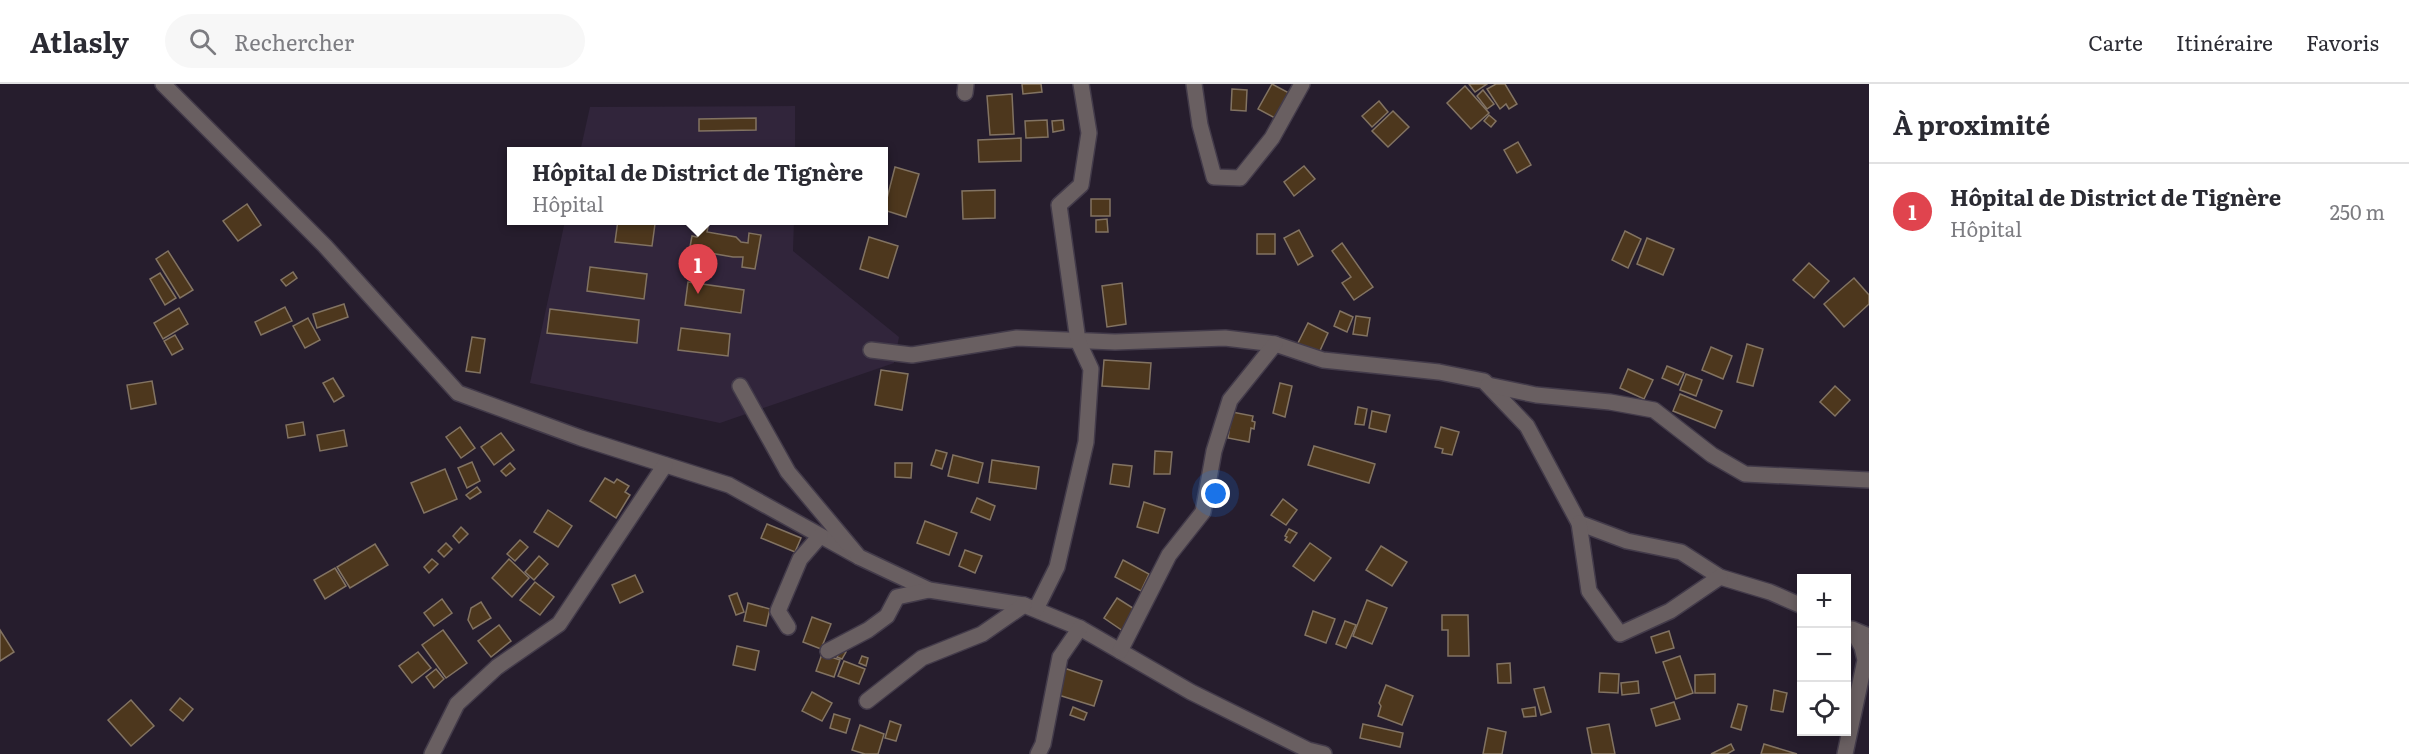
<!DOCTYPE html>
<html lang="fr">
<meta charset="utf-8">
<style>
body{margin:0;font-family:Literata,serif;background:#f7f7f7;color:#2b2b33}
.controls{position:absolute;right:18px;bottom:18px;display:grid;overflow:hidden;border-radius:0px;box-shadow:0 3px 9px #0003}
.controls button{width:54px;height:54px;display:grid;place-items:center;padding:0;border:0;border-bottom:2px solid #e1e1e2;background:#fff;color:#2b2b33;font:30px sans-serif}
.you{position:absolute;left:1216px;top:410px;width:21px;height:21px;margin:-15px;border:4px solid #fff;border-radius:50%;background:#1a73e8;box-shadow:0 0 0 9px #1a73e833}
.badge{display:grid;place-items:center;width:39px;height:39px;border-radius:50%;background:#856056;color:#fff;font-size:20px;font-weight:700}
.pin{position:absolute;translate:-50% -50px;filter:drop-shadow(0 2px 3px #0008)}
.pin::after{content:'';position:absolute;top:32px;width:21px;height:18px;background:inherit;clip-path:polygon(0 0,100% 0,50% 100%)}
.popup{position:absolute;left:507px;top:63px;width:381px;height:78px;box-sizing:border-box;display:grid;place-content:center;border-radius:0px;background:#fff;filter:drop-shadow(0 2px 4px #0005);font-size:20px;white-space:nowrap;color:#7c7c81}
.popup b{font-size:22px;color:#2b2b33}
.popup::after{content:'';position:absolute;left:50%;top:100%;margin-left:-12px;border:12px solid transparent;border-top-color:#fff}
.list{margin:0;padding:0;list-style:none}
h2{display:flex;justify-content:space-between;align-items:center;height:78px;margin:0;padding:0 24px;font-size:26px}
h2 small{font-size:20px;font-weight:400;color:#7c7c81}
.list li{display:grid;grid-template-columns:39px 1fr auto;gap:18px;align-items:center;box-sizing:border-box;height:96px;padding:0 24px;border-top:2px solid #e1e1e2}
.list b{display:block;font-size:22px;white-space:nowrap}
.list p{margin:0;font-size:20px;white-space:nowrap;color:#7c7c81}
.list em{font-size:20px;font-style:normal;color:#7c7c81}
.icon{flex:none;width:33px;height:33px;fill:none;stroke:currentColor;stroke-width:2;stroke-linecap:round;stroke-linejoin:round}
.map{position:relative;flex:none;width:1869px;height:670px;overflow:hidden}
header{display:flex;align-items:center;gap:36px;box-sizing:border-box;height:84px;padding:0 30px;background:#fff;border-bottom:2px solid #e1e1e2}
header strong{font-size:28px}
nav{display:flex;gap:33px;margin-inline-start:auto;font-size:21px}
.search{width:420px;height:54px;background:#f7f7f7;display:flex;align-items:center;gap:15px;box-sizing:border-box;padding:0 21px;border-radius:33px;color:#7c7c81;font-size:22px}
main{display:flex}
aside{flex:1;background:#fff}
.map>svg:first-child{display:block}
</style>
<header>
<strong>Atlasly</strong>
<div class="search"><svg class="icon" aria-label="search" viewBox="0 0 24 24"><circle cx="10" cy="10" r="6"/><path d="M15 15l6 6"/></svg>Rechercher</div>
<nav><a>Carte</a><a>Itinéraire</a><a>Favoris</a></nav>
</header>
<main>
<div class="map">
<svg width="1869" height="670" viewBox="0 0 1869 670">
<rect width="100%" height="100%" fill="#261d2d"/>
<g fill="#31253b">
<polygon points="795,22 795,67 580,68 590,23"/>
<polygon points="565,137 794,137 793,167 899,253 894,279 720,339 530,299"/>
</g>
<g fill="#4d371d" stroke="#827362" stroke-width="1.5">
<polygon points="1022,0 1041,0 1042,8 1023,10"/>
<polygon points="1272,0 1291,10 1277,35 1258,25"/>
<polygon points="1469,0 1487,0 1475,8"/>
<polygon points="1496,0 1505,0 1517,20 1509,25 1506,20 1500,25 1487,5"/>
<polygon points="1465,2 1489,29 1471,45 1447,19"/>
<polygon points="1232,5 1247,6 1246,27 1231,26"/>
<polygon points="1483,6 1494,20 1487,25 1477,12"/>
<polygon points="1012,10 1014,50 990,51 987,12"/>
<polygon points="1379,17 1388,28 1372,43 1362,32"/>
<polygon points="1393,27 1409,43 1388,63 1372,47"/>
<polygon points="1489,31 1496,37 1491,43 1484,37"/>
<polygon points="756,34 756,46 699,47 699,35"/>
<polygon points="1047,36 1048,53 1026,54 1025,37"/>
<polygon points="1063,36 1064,46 1053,48 1052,37"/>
<polygon points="1021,54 1021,77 979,78 978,56"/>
<polygon points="1518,58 1531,81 1517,89 1504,66"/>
<polygon points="1304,82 1315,95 1294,112 1284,98"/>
<polygon points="895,83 919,90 906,133 884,126"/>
<polygon points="995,106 995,134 963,135 962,107"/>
<rect x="1091" y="115" width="19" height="17"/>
<polygon points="247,120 261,141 238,157 223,137"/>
<polygon points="1107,135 1108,148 1096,148 1096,136"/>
<polygon points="618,136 655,140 652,162 615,158"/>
<polygon points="699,142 708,143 707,148 736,153 741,158 748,159 749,149 761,151 755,185 742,183 743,173 733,173 704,168 704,173 694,171 695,164 690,163 692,152 697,153"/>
<polygon points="1299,146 1313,172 1298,181 1284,154"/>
<polygon points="1625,147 1641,155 1628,184 1612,176"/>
<rect x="1257" y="150" width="18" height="20"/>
<polygon points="869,153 898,162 888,194 860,185"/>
<polygon points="1647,154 1674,165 1663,191 1637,180"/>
<polygon points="1342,159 1373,203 1354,216 1342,199 1351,193 1332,167"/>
<polygon points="168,167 193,206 180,214 156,175"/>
<polygon points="1809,179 1829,197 1814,214 1793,196"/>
<polygon points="590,183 647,190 644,215 587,207"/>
<polygon points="293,188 297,194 286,202 281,196"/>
<polygon points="160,189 176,214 165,221 150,195"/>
<polygon points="1854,194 1869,211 1869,220 1844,243 1824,220"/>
<polygon points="688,198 744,206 741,229 685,221"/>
<polygon points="1122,199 1126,240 1107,243 1102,202"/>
<polygon points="344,220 348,233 317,244 313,230"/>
<polygon points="285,223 292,237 261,251 255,238"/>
<polygon points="179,224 188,240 163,255 154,239"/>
<polygon points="550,225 639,236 637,259 547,249"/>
<polygon points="1340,227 1353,233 1347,248 1334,242"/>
<polygon points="1356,232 1370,234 1367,252 1353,250"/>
<polygon points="308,234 320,256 305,264 293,242"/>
<polygon points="1308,239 1328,249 1318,271 1297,261"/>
<polygon points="681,244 730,250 728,272 678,266"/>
<polygon points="175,251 183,265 172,271 164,257"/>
<polygon points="472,253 485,255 480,289 466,287"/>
<polygon points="1747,260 1763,265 1753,302 1737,298"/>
<polygon points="1711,263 1732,272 1723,295 1702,286"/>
<polygon points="1104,276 1151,279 1149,305 1102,302"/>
<polygon points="1667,282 1684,289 1678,301 1662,294"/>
<polygon points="1628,285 1653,296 1644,315 1620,304"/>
<polygon points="881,286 908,290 902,326 875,321"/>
<polygon points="1686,290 1702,296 1696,312 1680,306"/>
<polygon points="333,294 344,312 334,318 323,299"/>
<polygon points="152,297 156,320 131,325 127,301"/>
<polygon points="1280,299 1292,302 1285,333 1273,329"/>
<polygon points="1835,302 1850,316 1835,332 1820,318"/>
<polygon points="1680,310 1722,327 1715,344 1673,327"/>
<polygon points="1358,323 1367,325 1364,341 1355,340"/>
<polygon points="1372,327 1390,331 1386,348 1369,344"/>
<polygon points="1232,328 1253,332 1252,337 1255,338 1254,345 1251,344 1249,358 1228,354"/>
<polygon points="303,338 305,351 288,354 286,341"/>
<polygon points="460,343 475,364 461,374 446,353"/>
<polygon points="1441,343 1459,348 1452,371 1442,369 1443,365 1435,363"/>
<polygon points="344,346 347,362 320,367 317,351"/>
<polygon points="501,349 514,366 494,381 481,363"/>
<polygon points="1314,362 1375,380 1369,399 1308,381"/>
<polygon points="936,366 947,369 942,385 931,381"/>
<polygon points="1155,367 1172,368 1170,390 1154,390"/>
<polygon points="953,371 983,379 978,399 948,392"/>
<polygon points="992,376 1039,383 1036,405 989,398"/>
<polygon points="472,378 480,397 467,404 458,384"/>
<polygon points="510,379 515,385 506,392 501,387"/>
<polygon points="895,379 912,379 911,394 895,393"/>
<polygon points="1113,380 1132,382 1129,403 1110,400"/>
<polygon points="445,385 457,415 424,429 411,399"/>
<polygon points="605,394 614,399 617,395 629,402 625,408 630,411 616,434 590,417"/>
<polygon points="477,403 481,408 470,415 466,411"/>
<polygon points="977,414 995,422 990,436 971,428"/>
<polygon points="1283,415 1297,426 1286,441 1271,431"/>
<polygon points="1144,418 1165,425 1158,449 1137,443"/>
<polygon points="548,426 572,442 558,463 534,448"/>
<polygon points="925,437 957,449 949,471 917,459"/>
<polygon points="767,440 801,454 795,468 761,454"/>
<polygon points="461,443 468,450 459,459 453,452"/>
<polygon points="1289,445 1297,449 1290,459 1285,456 1287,453 1285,452"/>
<polygon points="520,456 528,463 515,477 507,470"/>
<polygon points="446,459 452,465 444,473 438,467"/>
<polygon points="1310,459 1331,474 1314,497 1293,482"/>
<polygon points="375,460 388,481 350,504 337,483"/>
<polygon points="1381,462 1407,478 1392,502 1366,486"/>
<polygon points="965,466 982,472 975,489 959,482"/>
<polygon points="539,472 548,480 534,496 525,488"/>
<polygon points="432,475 438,480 429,489 424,483"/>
<polygon points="509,475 529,494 512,513 492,494"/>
<polygon points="1123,476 1149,490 1141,507 1115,493"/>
<polygon points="335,484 346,502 325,515 314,496"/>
<polygon points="635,491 643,508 620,519 612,501"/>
<polygon points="535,498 554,513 540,531 520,516"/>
<polygon points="737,509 744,528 736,531 729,512"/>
<polygon points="1117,514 1136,526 1123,547 1104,534"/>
<polygon points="442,515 452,529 434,542 424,529"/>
<polygon points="1367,516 1387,524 1372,560 1353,552"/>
<polygon points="481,518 491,534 473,545 468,536 471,524"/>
<polygon points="748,519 770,525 766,542 744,537"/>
<polygon points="1313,527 1335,535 1326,559 1305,551"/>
<polygon points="1442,531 1468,531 1469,572 1448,572 1448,546 1442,546"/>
<polygon points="812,533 831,540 821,565 803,558"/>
<polygon points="1345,537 1356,541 1346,564 1336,560"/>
<polygon points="499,541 511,557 491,573 478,557"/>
<polygon points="0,546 14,568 0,577"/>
<polygon points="443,546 467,579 446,594 422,561"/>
<polygon points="1669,547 1674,564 1656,569 1651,553"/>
<polygon points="737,562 759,567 755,586 733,581"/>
<polygon points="840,566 846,568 842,575 837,573"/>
<polygon points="418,568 431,584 412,599 399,582"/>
<polygon points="822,570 840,576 834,593 816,587"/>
<polygon points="862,572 868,574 866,582 859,579"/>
<polygon points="1680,572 1693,609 1676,615 1663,578"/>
<polygon points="844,577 865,585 859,600 838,592"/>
<polygon points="1510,579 1511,599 1498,599 1497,580"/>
<polygon points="1064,584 1102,597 1094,622 1055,610"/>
<polygon points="436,585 444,595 434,604 426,593"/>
<polygon points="1600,589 1619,590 1618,609 1599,608"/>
<polygon points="1715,590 1715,609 1695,609 1695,591"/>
<polygon points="1638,597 1639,609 1622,611 1621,599"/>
<polygon points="1386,601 1413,612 1402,641 1378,632 1381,622 1379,619"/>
<polygon points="1544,603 1551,628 1541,631 1534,605"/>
<polygon points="1774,606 1787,609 1783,628 1771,626"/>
<polygon points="812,608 832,619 822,637 802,627"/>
<polygon points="180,614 193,625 183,637 170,626"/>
<polygon points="131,616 154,642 131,662 108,636"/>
<polygon points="1674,618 1680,635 1656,642 1651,625"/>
<polygon points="1738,620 1747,622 1741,646 1731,643"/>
<polygon points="1073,623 1087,629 1084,636 1070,631"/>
<polygon points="1535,623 1536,632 1524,633 1522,625"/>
<polygon points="834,630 850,635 846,649 830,644"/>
<polygon points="890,637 901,641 896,657 885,654"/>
<polygon points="1363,640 1403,649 1400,663 1360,654"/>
<polygon points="1609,640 1615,670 1592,670 1587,644"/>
<polygon points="860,641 884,650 878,670 865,670 852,666"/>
<polygon points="1488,644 1506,648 1502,670 1483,670"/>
<polygon points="1731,660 1734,666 1727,670 1711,670"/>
<polygon points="1764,660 1797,670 1761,670"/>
</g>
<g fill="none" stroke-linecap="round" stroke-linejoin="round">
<g stroke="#433b4a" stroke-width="18">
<g id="minor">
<polyline points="163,0 325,162 458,309 581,354 729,401 859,473"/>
<polyline points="1194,0 1200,41 1214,93 1240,94 1272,54 1302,0"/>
<polyline points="965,9 966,0"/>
<polyline points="871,266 912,271 1017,254 1115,258 1225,254 1275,260 1323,276 1439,288 1484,297 1527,342 1579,439 1627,457 1681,468 1720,493 1770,508 1802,522"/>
<polyline points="1488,301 1536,311 1610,318 1654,326 1712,371 1745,390 1869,396"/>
<polyline points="740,302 788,388 859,473 929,506 1024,521 1080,544 1191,608 1308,666 1324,670"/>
<polyline points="1579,439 1589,507 1620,550 1670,527 1720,493"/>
<polyline points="1036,525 1057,483 1086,358 1091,285 1078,257 1059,121 1081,101 1089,49 1081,0"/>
<polyline points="788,543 778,527 800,475 820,452"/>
<polyline points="828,567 868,546 887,532 897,513 929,506"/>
<polyline points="1120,567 1169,471 1203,428 1214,367 1230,316 1275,260"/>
<polyline points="867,617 922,574 982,550 1024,521"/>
<polyline points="432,670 457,620 497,583 559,540 665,381"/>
<polyline points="1038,670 1043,660 1060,573 1080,544"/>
<polyline points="1845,670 1865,576 1862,563 1852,545 1869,552"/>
</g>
</g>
<use href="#minor" stroke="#695f61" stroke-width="15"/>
</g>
</svg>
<div class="controls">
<button>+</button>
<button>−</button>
<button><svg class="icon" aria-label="locate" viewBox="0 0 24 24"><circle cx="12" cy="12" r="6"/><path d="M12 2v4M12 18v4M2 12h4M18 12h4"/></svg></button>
</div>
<div class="you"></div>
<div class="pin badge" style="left:698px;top:210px;background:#e0444e">1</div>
<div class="popup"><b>Hôpital de District de Tignère</b>Hôpital</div>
</div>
<aside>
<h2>À proximité<small></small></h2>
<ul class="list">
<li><span class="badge" style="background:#e0444e">1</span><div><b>Hôpital de District de Tignère</b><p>Hôpital</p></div><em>250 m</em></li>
</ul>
</aside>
</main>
